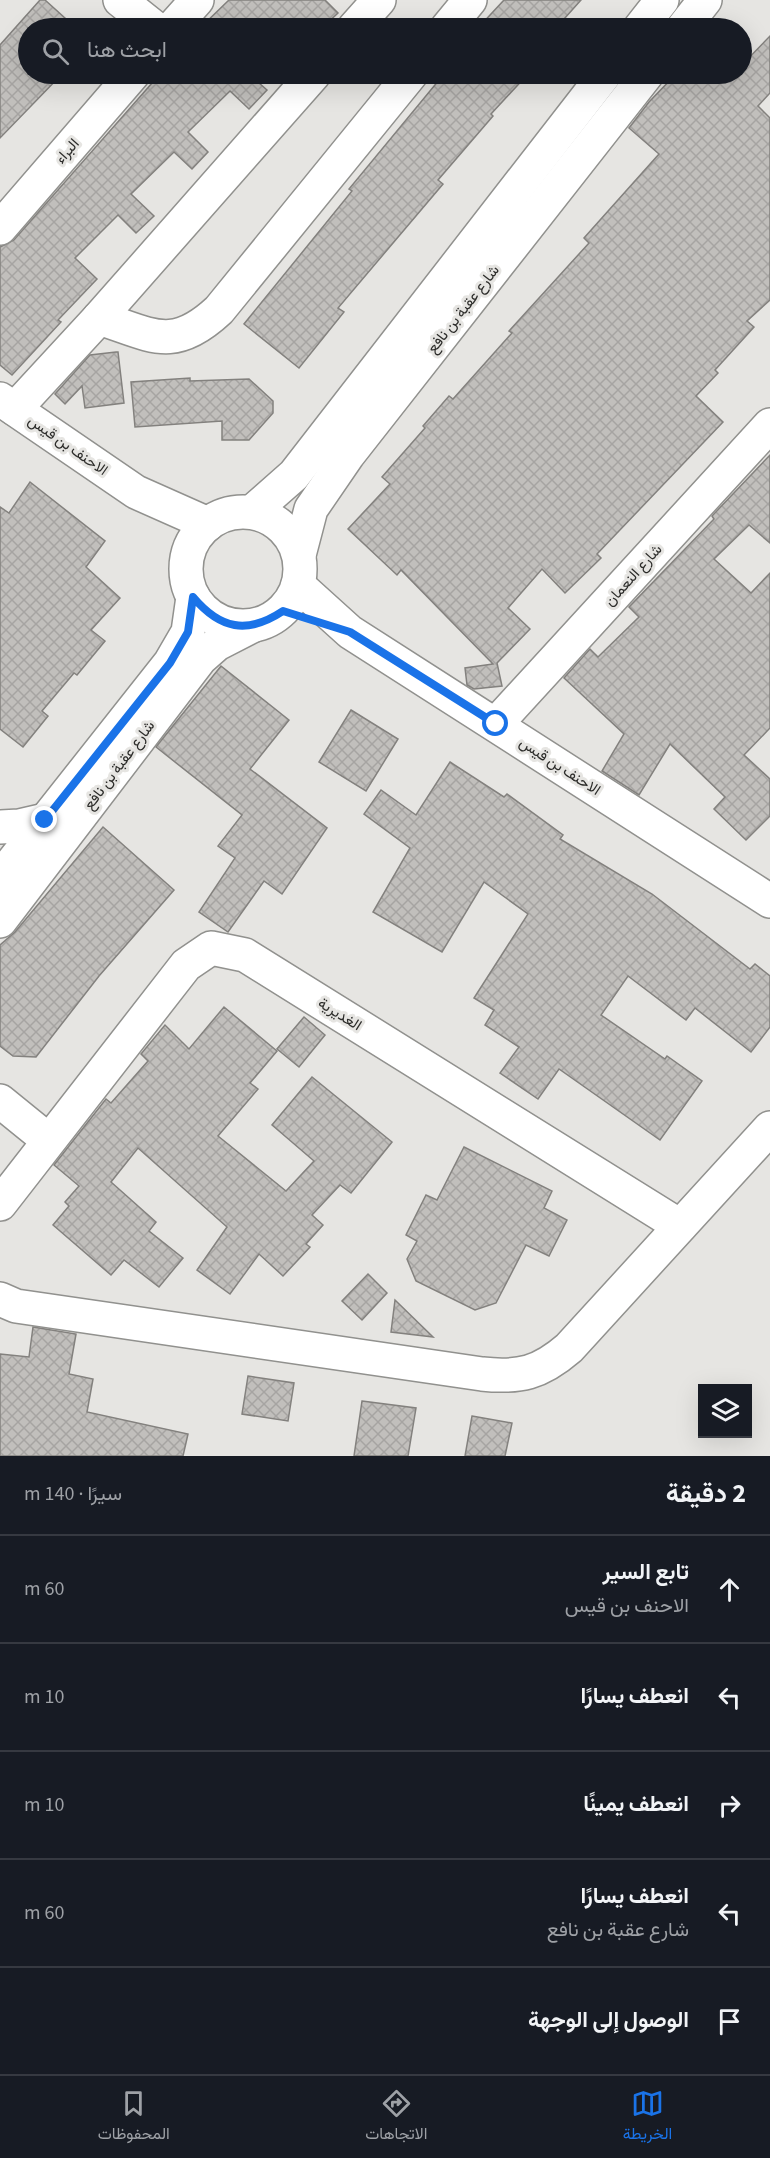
<!DOCTYPE html>
<html lang="ar">
<meta charset="utf-8">
<style>
body{margin:0;font-family:"Source Sans 3",Vazirmatn,sans-serif;background:#242831;color:#f1f3f6;direction:rtl}
.controls{position:absolute;right:18px;bottom:18px;display:grid;overflow:hidden;border-radius:0px;box-shadow:0 6px 24px #0002}
.controls button{width:54px;height:54px;display:grid;place-items:center;padding:0;border:0;border-bottom:2px solid #363941;background:#171b24;color:#f1f3f6;font:30px sans-serif}
.stop{position:absolute;width:18px;height:18px;margin:-14px;border:4px solid #1a73e8;border-radius:50%;background:#fff}
.stop.end{background:#1a73e8;border-color:#fff;box-shadow:0 2px 6px #0008}
.list{margin:0;padding:0;list-style:none}
h2{display:flex;justify-content:space-between;align-items:center;height:78px;margin:0;padding:0 24px;font-size:26px}
h2 small{font-size:20px;font-weight:400;color:#9ea1a6}
.list li{display:grid;grid-template-columns:39px 1fr auto;gap:18px;align-items:center;box-sizing:border-box;height:108px;padding:0 24px;border-top:2px solid #363941}
.list b{display:block;font-size:22px;white-space:nowrap}
.list p{margin:0;font-size:20px;white-space:nowrap;color:#9ea1a6}
.list em{font-size:20px;font-style:normal;color:#9ea1a6}
.icon{flex:none;width:33px;height:33px;fill:none;stroke:currentColor;stroke-width:2;stroke-linecap:round;stroke-linejoin:round}
.map{position:relative;flex:none;width:770px;height:1456px;overflow:hidden;direction:ltr}
.search{position:absolute;background:#171b24;box-shadow:0 6px 24px #0002;left:18px;right:18px;top:18px;height:66px;display:flex;align-items:center;gap:15px;box-sizing:border-box;padding:0 21px;border-radius:33px;color:#9ea1a6;font-size:22px}
.sheet{height:618px;background:#171b24}
nav{display:flex;justify-content:space-around;align-items:center;box-sizing:border-box;height:84px;border-top:2px solid #363941;background:#171b24;font-size:16px;color:#9ea1a6}
nav a{display:grid;justify-items:center;gap:3px}
nav .on{color:#1a73e8}
.map>svg:first-child{display:block}
</style>
<div class="map">
<svg width="770" height="1456" viewBox="0 0 770 1456">
<defs>
<pattern id="building-cross-hatch" width="8" height="8" patternUnits="userSpaceOnUse" patternTransform="scale(1.5)"><rect width="8" height="8" fill="#c1bfbc"/><path d="M0 0l8 8M0 8l8-8" fill="none" stroke="#a6a4a2"/></pattern>
</defs>
<rect width="100%" height="100%" fill="#e6e5e2"/>
<g fill="url(#building-cross-hatch)" stroke="#83817e" stroke-width="1.5">
<polygon points="40,0 45,0 76,28 28,28 28,74 62,74 0,138 0,45"/>
<polygon points="229,0 325,0 338,13 322,28 200,28"/>
<polygon points="504,0 581,0 556,28 478,28"/>
<polygon points="770,36 770,93 758,106 770,118 770,300 747,321 754,327 715,370 718,373 696,396 723,422 597,554 601,558 565,593 542,569 508,608 530,629 497,663 502,686 474,689 467,685 465,668 493,664 401,570 397,575 348,529 390,484 382,477 425,428 423,426 449,396 453,399 512,333 509,331 589,243 584,238 659,154 629,128 649,102 676,74 741,74 741,66"/>
<polygon points="160,74 249,74 267,90 249,109 230,91 188,132 208,152 192,169 174,152 131,194 154,216 136,233 118,215 75,258 97,279 58,320 61,322 12,375 0,365 0,247 14,240"/>
<polygon points="444,74 528,74 491,114 493,116 438,180 443,184 338,308 344,312 299,368 244,324 352,191 349,189"/>
<polygon points="116,352 118,352 124,403 85,408 82,386 65,404 55,394 90,355"/>
<polygon points="190,378 190,381 249,379 273,401 273,413 249,440 222,440 222,421 135,427 131,382"/>
<polygon points="770,455 770,543 749,525 714,559 751,593 770,573 770,728 744,755 770,779 770,816 746,840 714,809 725,797 670,744 639,795 602,771 624,734 564,678 590,649 598,657 639,617 629,607 714,519 712,516"/>
<polygon points="30,482 105,541 86,567 120,598 91,630 105,641 77,675 74,673 42,711 48,716 23,747 0,729 0,507 9,513"/>
<polygon points="221,666 289,720 250,769 327,828 282,894 264,881 228,932 199,912 235,858 218,846 242,815 156,747"/>
<polygon points="351,710 398,739 366,791 319,762"/>
<polygon points="450,762 504,797 507,794 563,835 560,839 652,894 750,969 755,964 770,976 770,1027 751,1052 695,1008 686,1020 628,976 601,1015 665,1059 667,1056 702,1081 660,1140 559,1069 538,1099 500,1073 519,1047 485,1025 494,1010 474,998 528,914 484,882 442,952 373,912 410,848 364,814 381,790 416,815"/>
<polygon points="103,827 174,890 99,976 36,1057 13,1056 0,1046 0,945 15,932"/>
<polygon points="224,1007 277,1051 250,1083 258,1089 218,1136 286,1191 314,1161 272,1125 312,1077 392,1142 351,1193 340,1185 312,1215 323,1225 306,1244 310,1247 283,1276 259,1254 230,1294 197,1270 227,1227 138,1148 111,1182 156,1222 149,1231 183,1258 159,1287 124,1260 111,1275 53,1225 69,1206 65,1202 79,1186 54,1165 106,1099 111,1103 148,1061 141,1054 165,1025 189,1049"/>
<polygon points="304,1017 325,1035 299,1067 277,1049"/>
<polygon points="464,1147 552,1191 544,1208 567,1220 549,1256 526,1245 496,1303 475,1310 416,1281 407,1259 417,1241 406,1235 426,1195 437,1200"/>
<polygon points="368,1274 387,1293 362,1320 342,1301"/>
<polygon points="395,1300 433,1337 391,1332"/>
<polygon points="33,1327 76,1334 69,1374 93,1379 87,1412 188,1434 183,1456 0,1456 0,1354 29,1357"/>
<polygon points="248,1376 294,1383 288,1421 242,1414"/>
<polygon points="362,1401 416,1408 408,1456 354,1456"/>
<polygon points="472,1416 512,1423 505,1456 465,1456"/>
</g>
<g fill="none" stroke-linecap="round" stroke-linejoin="round">
<g stroke="#91918e" stroke-width="36">
<g id="minor">
<polyline points="120,0 155,28"/>
<polyline points="172,28 197,0"/>
<polyline points="354,28 379,0"/>
<polyline points="447,28 470,0"/>
<polyline points="640,28 662,0"/>
<polyline points="683,28 705,0"/>
<path d="M314,74l-215,244c53,17 74,35 120,-8l192,-236"/>
<polyline points="0,228 133,74"/>
<polyline points="0,399 136,492 208,524"/>
<polyline points="15,409 99,318"/>
<polyline points="252,512 294,475 605,74"/>
<circle cx="243" cy="569" r="57"/>
<polyline points="299,555 311,509 348,455 647,74"/>
<polyline points="298,585 350,632 770,901"/>
<polyline points="496,724 770,425"/>
<polyline points="0,827 19,826 45,820"/>
<polyline points="0,878 170,663 188,632 193,597"/>
<polyline points="0,921 200,659 217,644 252,626"/>
<polyline points="0,1101 48,1140"/>
<polyline points="0,1204 186,965 211,948 245,955 680,1226"/>
<path d="M0,1299l16,7 466,68c38,4 58,-1 87,-26l201,-220"/>
</g>
</g>
<use href="#minor" stroke="#fff" stroke-width="33"/>
</g>
<g fill="none" stroke-linecap="round" stroke-linejoin="round">
<path stroke="#1a73e8" stroke-width="8" d="M45,820l125,-157 18,-31 5,-35c27,32 54,38 90,14l67,21 146,92"/>
</g>
<g text-anchor="middle" stroke-width="6" stroke-linejoin="round" paint-order="stroke">
<g font-size="15" fill="#2c2c2a" stroke="#e6e5e2">
<text transform="translate(67 151) rotate(-49)" y="5">البراء</text>
<text transform="translate(463 309) rotate(-52)" y="5">شارع عقبة بن نافع</text>
<text transform="translate(68 445) rotate(35)" y="5">الاحنف بن قيس</text>
<text transform="translate(633 575) rotate(-48)" y="5">شارع النعمان</text>
<text transform="translate(119 765) rotate(-53)" y="5">شارع عقبة بن نافع</text>
<text transform="translate(560 766) rotate(33)" y="5">الاحنف بن قيس</text>
<text transform="translate(340 1014) rotate(32)" y="5">الغديرية</text>
</g>
</g>
</svg>
<div class="controls">
<button><svg class="icon" aria-label="layers" viewBox="0 0 24 24"><path d="M12 4l9 5-9 5-9-5zM3 14l9 5 9-5"/></svg></button>
</div>
<div class="stop" style="left:496px;top:724px"></div>
<div class="stop end" style="left:45px;top:820px"></div>
<div class="search"><svg class="icon" aria-label="search" viewBox="0 0 24 24"><circle cx="10" cy="10" r="6"/><path d="M15 15l6 6"/></svg>ابحث هنا</div>
</div>
<section class="sheet">
<h2>2 دقيقة<small>سيرًا · 140 m</small></h2>
<ul class="list">
<li><svg class="icon" aria-label="ahead" viewBox="0 0 24 24"><path d="M12 20V5M6 11l6-6 6 6"/></svg><div><b>تابع السير</b><p>الاحنف بن قيس</p></div><em>60 m</em></li>
<li><svg class="icon" aria-label="left" viewBox="0 0 24 24"><path d="M17 20v-9H6M10 6l-5 5 5 5"/></svg><div><b>انعطف يسارًا</b></div><em>10 m</em></li>
<li><svg class="icon" aria-label="right" viewBox="0 0 24 24"><path d="M7 20v-9h11M14 6l5 5-5 5"/></svg><div><b>انعطف يمينًا</b></div><em>10 m</em></li>
<li><svg class="icon" aria-label="left" viewBox="0 0 24 24"><path d="M17 20v-9H6M10 6l-5 5 5 5"/></svg><div><b>انعطف يسارًا</b><p>شارع عقبة بن نافع</p></div><em>60 m</em></li>
<li><svg class="icon" aria-label="arrive" viewBox="0 0 24 24"><path d="M6 21V4h12l-3 4 3 4H6"/></svg><div><b>الوصول إلى الوجهة</b></div></li>
</ul>
</section>
<nav>
<a class="on"><svg class="icon" aria-label="map" viewBox="0 0 24 24"><path d="M3 6l6-2 6 2 6-2v14l-6 2-6-2-6 2zM9 4v14M15 6v14"/></svg>الخريطة</a>
<a><svg class="icon" aria-label="directions" viewBox="0 0 24 24"><path d="M12 3l9 9-9 9-9-9zM9 14v-3h6M13 9l2 2-2 2"/></svg>الاتجاهات</a>
<a><svg class="icon" aria-label="saved" viewBox="0 0 24 24"><path d="M7 4h10v16l-5-4-5 4z"/></svg>المحفوظات</a>
</nav>
